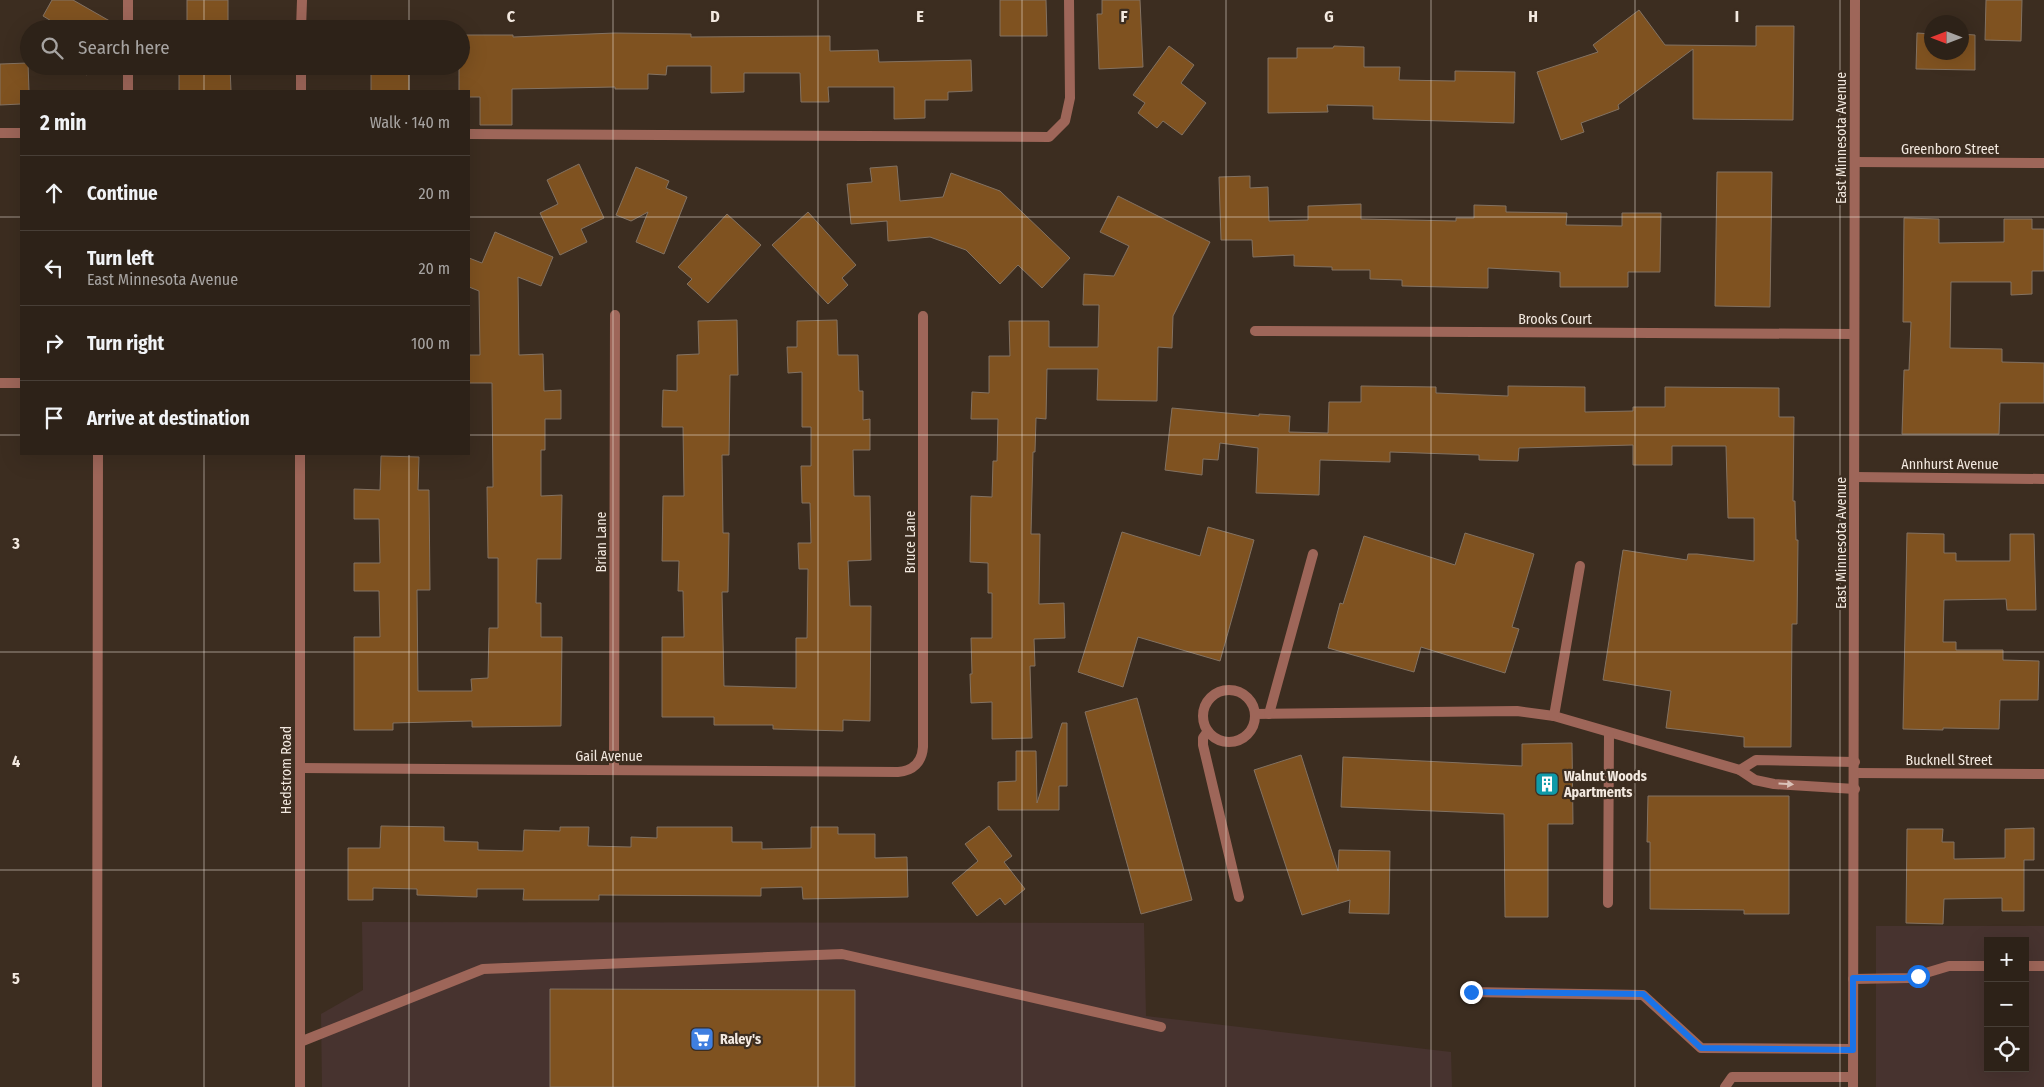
<!DOCTYPE html>
<meta charset="utf-8">
<style>
body{margin:0;font-family:"Fira Sans Condensed",sans-serif;background:#392f25;color:#f1f3f6}
.controls{position:absolute;right:15px;bottom:15px;display:grid;overflow:hidden;border-radius:0px;box-shadow:0 5px 20px #0002}
.controls button{width:45px;height:45px;display:grid;place-items:center;padding:0;border:0;border-bottom:1px solid #483f37;background:#2d2218;color:#f1f3f6;font:25px sans-serif}
.compass{position:absolute;left:1924px;top:15px;width:45px;height:45px;border-radius:50%;background:#2d2218;box-shadow:0 5px 20px #0002;rotate:270deg}
.stop{position:absolute;width:15px;height:15px;margin:-11px;border:4px solid #1a73e8;border-radius:50%;background:#fff}
.stop.end{background:#1a73e8;border-color:#fff;box-shadow:0 1px 5px #0008}
.list{margin:0;padding:0;list-style:none}
h2{display:flex;justify-content:space-between;align-items:center;height:65px;margin:0;padding:0 20px;font-size:21px}
h2 small{font-size:16px;font-weight:400;color:#a7a4a2}
.list li{display:grid;grid-template-columns:32px 1fr auto;gap:15px;align-items:center;box-sizing:border-box;height:75px;padding:0 20px;border-top:1px solid #483f37}
.list b{display:block;font-size:19px;white-space:nowrap}
.list p{margin:0;font-size:16px;white-space:nowrap;color:#a7a4a2}
.list em{font-size:16px;font-style:normal;color:#a7a4a2}
.icon{flex:none;width:28px;height:28px;fill:none;stroke:currentColor;stroke-width:2;stroke-linecap:round;stroke-linejoin:round}
.map{position:relative;flex:none;width:2044px;height:1087px;overflow:hidden}
.search{position:absolute;background:#2d2218;box-shadow:0 5px 20px #0002;left:20px;top:20px;width:450px;height:55px;display:flex;align-items:center;gap:12px;box-sizing:border-box;padding:0 18px;border-radius:28px;color:#a7a4a2;font-size:19px}
.panel{position:absolute;background:#2d2218;box-shadow:0 5px 20px #0002;left:20px;top:90px;width:450px;height:365px;border-radius:0px}
.map>svg:first-child{display:block}
</style>
<div class="map">
<svg width="2044" height="1087" viewBox="0 0 2044 1087">
<rect width="100%" height="100%" fill="#3c2d20"/>
<g fill="#47332f" fill-rule="evenodd">
<polygon points="362,922 1144,923 1146,1016 1451,1052 1452,1087 322,1087 321,1014 363,990"/>
<path d="M1876,926h168v161h-168zM1988,941h37v127h-37z"/>
</g>
<g fill="#7f5220" stroke="#837262">
<polygon points="52,0 73,0 115,24 113,29 49,29 53,22 43,16"/>
<rect x="187" y="0" width="41" height="29"/>
<polygon points="1000,0 1046,0 1047,36 1000,36"/>
<polygon points="1102,0 1140,0 1143,67 1099,69 1097,14 1102,14"/>
<polygon points="1986,0 2022,0 2021,41 1985,40"/>
<polygon points="1639,10 1665,45 1756,46 1756,26 1794,26 1793,120 1693,119 1693,49 1618,105 1619,109 1581,123 1584,132 1561,140 1537,72 1598,52 1593,45"/>
<polygon points="615,33 691,34 691,37 830,36 830,51 878,50 879,62 971,60 972,91 948,92 948,100 925,100 925,118 894,119 894,87 828,87 829,102 801,102 800,73 744,73 744,92 711,93 711,66 667,66 666,75 648,74 648,89 615,89 615,87 512,89 512,125 480,125 480,97 469,97 469,91 459,91 459,66 461,66 461,35 513,35 513,37"/>
<polygon points="1917,33 1932,34 1932,52 1962,52 1962,34 1975,35 1975,70 1916,69"/>
<polygon points="1169,46 1194,65 1181,83 1206,103 1182,135 1163,121 1157,128 1138,113 1145,103 1133,95"/>
<polygon points="1334,46 1364,47 1364,67 1400,67 1399,80 1455,81 1455,71 1515,72 1514,123 1373,119 1373,106 1327,105 1328,112 1268,113 1268,58 1297,58 1297,48 1333,48"/>
<polygon points="28,63 29,91 21,91 21,104 0,105 0,64"/>
<polygon points="71,66 92,66 87,75"/>
<polygon points="179,66 230,66 231,91 179,91"/>
<rect x="371" y="66" width="38" height="25"/>
<polygon points="579,164 604,218 581,229 587,242 560,255 540,213 558,204 547,180"/>
<polygon points="897,166 900,201 943,197 951,173 1000,191 1070,258 1042,288 1018,265 1000,284 966,250 930,237 888,241 887,221 851,224 847,184 872,182 870,168"/>
<polygon points="636,167 669,181 666,188 687,197 664,254 636,242 648,212 631,221 616,215"/>
<polygon points="1717,172 1772,172 1770,307 1715,306"/>
<polygon points="1250,176 1250,188 1268,187 1269,221 1308,220 1308,206 1361,204 1361,219 1456,221 1456,218 1474,218 1474,205 1506,206 1506,212 1567,213 1566,225 1622,226 1622,213 1661,213 1660,272 1628,272 1628,287 1560,287 1560,272 1488,268 1488,288 1402,286 1402,280 1370,279 1370,270 1332,270 1332,267 1294,266 1294,255 1253,257 1252,240 1221,240 1219,177"/>
<polygon points="1118,196 1210,242 1173,316 1172,348 1158,347 1157,401 1097,400 1098,369 1047,369 1046,419 1036,418 1035,452 1033,452 1031,534 1040,534 1039,604 1064,603 1065,638 1034,639 1035,666 1030,666 1032,738 992,739 992,702 971,703 970,674 972,674 971,638 992,638 992,593 988,593 988,563 970,562 971,496 992,497 993,461 997,461 998,419 971,419 972,392 989,393 989,356 1010,356 1009,321 1049,321 1049,347 1098,347 1099,305 1083,305 1084,274 1114,276 1129,246 1100,232"/>
<polygon points="808,212 856,265 842,278 848,285 828,304 772,245"/>
<polygon points="727,214 761,245 708,303 687,284 692,279 678,267"/>
<polygon points="1904,218 1939,219 1939,243 2004,242 2004,219 2032,219 2032,229 2044,229 2044,271 2032,271 2032,294 2011,295 2011,282 1951,282 1950,348 2002,349 2002,362 2044,363 2044,403 2000,403 1999,434 1902,434 1904,370 1909,370 1911,322 1903,322"/>
<polygon points="495,232 553,257 541,286 518,277 519,355 543,354 544,391 561,390 561,419 545,419 545,450 541,450 541,496 562,495 561,559 537,559 536,603 541,603 541,637 562,637 561,726 472,727 472,721 393,723 393,730 354,730 354,637 380,637 379,591 354,591 354,563 380,563 379,519 354,519 354,489 380,490 381,456 419,457 418,490 429,490 430,590 417,590 418,691 472,691 471,679 488,678 489,628 498,628 498,558 488,558 487,487 493,487 492,383 469,383 469,355 480,355 479,291 469,287 469,258 482,263"/>
<polygon points="737,320 738,375 730,375 729,455 722,455 723,533 729,533 728,592 722,592 724,686 796,688 796,638 807,638 808,569 799,569 798,543 811,543 810,503 802,503 801,466 811,466 811,427 802,427 802,372 788,373 787,347 797,347 797,321 837,320 838,355 858,355 859,391 863,391 863,420 870,419 870,450 853,450 854,496 870,496 871,560 848,561 850,606 871,606 870,721 843,720 843,731 773,729 773,725 714,725 714,717 662,717 662,637 684,637 683,591 678,591 679,561 662,561 663,496 684,496 683,427 662,427 663,390 677,391 677,355 699,354 698,321"/>
<polygon points="1361,386 1436,387 1436,393 1508,396 1508,386 1585,387 1585,412 1633,411 1633,407 1665,407 1665,387 1779,388 1779,417 1794,417 1793,501 1795,501 1796,540 1798,540 1797,624 1792,624 1791,747 1744,747 1744,737 1666,728 1671,691 1603,680 1623,550 1687,560 1688,554 1697,554 1754,561 1754,518 1728,518 1726,446 1672,446 1672,465 1633,465 1633,445 1519,448 1518,461 1479,460 1479,455 1390,452 1390,462 1320,460 1319,495 1256,493 1258,448 1220,443 1218,460 1203,459 1202,475 1165,470 1172,408 1259,416 1259,414 1290,416 1289,432 1328,433 1329,402 1361,402"/>
<polygon points="1208,527 1254,540 1220,661 1138,637 1123,687 1078,672 1122,532 1200,556"/>
<polygon points="1465,533 1534,554 1512,627 1519,629 1505,673 1421,647 1414,672 1328,648 1340,603 1343,604 1364,536 1455,565"/>
<polygon points="1907,533 1944,534 1944,553 1956,553 1956,561 2010,561 2010,534 2034,534 2036,610 2007,610 2006,599 1944,600 1943,642 1956,642 1956,650 2003,650 2003,660 2039,661 2038,700 2000,700 1999,729 1943,728 1943,730 1903,729"/>
<polygon points="1137,698 1192,900 1141,914 1085,712"/>
<polygon points="1062,723 1067,723 1067,786 1059,786 1059,810 998,810 998,782 1016,781 1016,751 1036,751 1037,803"/>
<polygon points="1572,743 1573,824 1548,824 1548,917 1505,917 1504,814 1341,807 1343,757 1522,766 1522,744"/>
<polygon points="1301,755 1338,871 1339,850 1390,851 1389,914 1349,913 1350,900 1302,915 1254,770"/>
<polygon points="1648,796 1789,796 1789,914 1744,914 1744,910 1650,909 1650,842 1647,842"/>
<polygon points="381,826 444,827 444,841 478,842 478,850 523,851 524,830 560,831 560,827 589,827 588,846 631,847 631,837 657,838 657,827 732,827 732,842 762,842 762,849 811,848 811,827 838,827 838,834 875,834 875,858 907,857 908,897 803,899 802,887 761,888 761,896 599,895 599,900 523,900 524,889 477,889 477,897 417,895 417,889 373,888 373,900 348,900 348,848 380,848"/>
<polygon points="989,826 1012,856 1004,862 1025,889 1005,905 1000,898 977,916 952,883 978,861 965,844"/>
<polygon points="2034,828 2034,860 2024,860 2024,911 2002,911 2002,898 1944,899 1943,924 1906,923 1907,829 1943,829 1942,842 1954,842 1954,859 2005,858 2005,829"/>
<polygon points="550,989 855,990 855,1087 550,1087"/>
</g>
<g fill="none" stroke-linecap="round" stroke-linejoin="round">
<g stroke="#9e6659" stroke-width="10">
<polyline points="128,29 128,0"/>
<polyline points="128,91 128,66"/>
<polyline points="0,133 21,133"/>
<polyline points="469,134 1049,137 1065,121 1070,98 1069,0"/>
<polyline points="2025,966 2044,966"/>
<polyline points="1853,979 1909,978 1949,966 1988,966"/>
<polyline points="1471,992 1643,995 1701,1048 1853,1049"/>
<polyline points="300,1042 483,969 842,954 1161,1027"/>
<polyline points="97,1087 98,454"/>
<polyline points="1725,1087 1732,1077 1853,1077"/>
</g>
<g stroke="#9e6659" stroke-width="10">
<polyline points="301,29 302,0"/>
<polyline points="301,91 301,66"/>
<polyline points="1855,162 2044,163"/>
<polyline points="1255,331 1854,334"/>
<polyline points="0,383 21,383"/>
<polyline points="1855,477 2044,479"/>
<circle cx="1229" cy="716" r="26"/>
<polyline points="1255,714 1517,711 1554,716 1740,770 1755,780 1774,784 1855,789"/>
<polyline points="1269,714 1313,554"/>
<polyline points="1554,716 1580,566"/>
<polyline points="1208,731 1203,738 1203,745 1239,897"/>
<path d="M300,768l598,4c15,-1 24,-10 25,-25v-431"/>
<polyline points="614,770 615,315"/>
<polyline points="1740,770 1756,760 1855,762"/>
<polyline points="1855,773 2044,774"/>
<polyline points="1608,903 1609,733"/>
<polyline points="300,1087 300,454"/>
<polyline points="1853,1087 1855,0"/>
</g>
</g>
<defs><path id="oneway-solid" d="M-6-.8H1V-3.2L6.5 0L1 3.2V.8H-6Z" transform="scale(1.25)"/></defs>
<use fill="#dac2b8" href="#oneway-solid" transform="translate(1786 784) rotate(4)"/>
<g fill="none" stroke-linecap="round" stroke-linejoin="round">
<polyline stroke="#1a73e8" stroke-width="6" points="1471,992 1643,994 1701,1048 1853,1050 1853,978 1904,978 1918,976"/>
</g>
<path fill="none" stroke="#f3e9e0" stroke-width="1" stroke-opacity="0.55" d="M204,0v29M409,0v29M613,0v1087M818,0v1087M1022,0v1087M1226,0v1087M1431,0v1087M1635,0v1087M1840,0v1087M204,66v25M409,66v25M0,217h21M469,217h1575M0,435h21M469,435h1575M204,454v633M409,454v633M0,652h2044M0,870h2044"/>
<defs>
<g id="building-square" transform="scale(1.25)"><rect x="-9" y="-9" width="18" height="18" rx="4" fill="#0f9aa8" stroke="#3c2d20"/><path d="M-4-6H4V6H1V3H-1V6H-4ZM-2.5-4.3h1.7v1.8h-1.7ZM.8-4.3h1.7v1.8H.8ZM-2.5-1h1.7V.8h-1.7ZM.8-1h1.7V.8H.8Z" fill="#fff"/></g>
<g id="supermarket-square" transform="scale(1.25)"><rect x="-9" y="-9" width="18" height="18" rx="4" fill="#3f7fe0" stroke="#3c2d20"/><path d="M-6-5.5h2.5l.6 2H6L4.5 2H-2.5L-4.4-4H-6ZM-1.5 3.2a1.3 1.3 0 1 0 .1 0ZM3 3.2a1.3 1.3 0 1 0 .1 0Z" fill="#fff"/></g>
</defs>
<g fill-rule="evenodd">
<use href="#building-square" x="1547" y="784"/>
<use href="#supermarket-square" x="702" y="1039"/>
</g>
<g text-anchor="middle" stroke-width="4.5" stroke-linejoin="round" paint-order="stroke">
<g font-size="14" fill="#f3e9e0" stroke="#3c2d20">
<text transform="translate(1841 138) rotate(-90)" y="5">East Minnesota Avenue</text>
<text x="1950" y="154">Greenboro Street</text>
<text x="1555" y="324">Brooks Court</text>
<text x="1950" y="469">Annhurst Avenue</text>
<text transform="translate(601 542) rotate(-90)" y="5">Brian Lane</text>
<text transform="translate(910 542) rotate(-90)" y="5">Bruce Lane</text>
<text transform="translate(1841 543) rotate(-90)" y="5">East Minnesota Avenue</text>
<text x="609" y="761">Gail Avenue</text>
<text x="1949" y="765">Bucknell Street</text>
<text transform="translate(286 770) rotate(-90)" y="5">Hedstrom Road</text>
</g>
<g font-size="14" font-weight="bold" fill="#f3e9e0" stroke="#3c2d20" text-anchor="start">
<text x="1564" y="781">Walnut Woods<tspan x="1564" dy="16">Apartments</tspan></text>
<text x="720" y="1044">Raley's</text>
</g>
</g>
<g font-size="16" text-anchor="middle" font-weight="bold" fill="#f3e9e0" stroke="#3c2d20" stroke-width="4.5" stroke-linejoin="round" paint-order="stroke">
<text x="511" y="22">C</text>
<text x="715" y="22">D</text>
<text x="920" y="22">E</text>
<text x="1124" y="22">F</text>
<text x="1329" y="22">G</text>
<text x="1533" y="22">H</text>
<text x="1737" y="22">I</text>
<text x="16" y="549">3</text>
<text x="16" y="767">4</text>
<text x="16" y="984">5</text>
</g>
</svg>
<div class="controls">
<button>+</button>
<button>−</button>
<button><svg class="icon" aria-label="locate" viewBox="0 0 24 24"><circle cx="12" cy="12" r="6"/><path d="M12 2v4M12 18v4M2 12h4M18 12h4"/></svg></button>
</div>
<svg class="compass" viewBox="-18 -18 36 36"><path d="M0-13l5 13h-10z" fill="#e53935"/><path d="M0 13l5-13h-10z" fill="#a7a4a2"/></svg>
<div class="stop" style="left:1918px;top:976px"></div>
<div class="stop end" style="left:1471px;top:992px"></div>
<div class="search"><svg class="icon" aria-label="search" viewBox="0 0 24 24"><circle cx="10" cy="10" r="6"/><path d="M15 15l6 6"/></svg>Search here</div>
<section class="panel">
<h2>2 min<small>Walk · 140 m</small></h2>
<ul class="list">
<li><svg class="icon" aria-label="ahead" viewBox="0 0 24 24"><path d="M12 20V5M6 11l6-6 6 6"/></svg><div><b>Continue</b></div><em>20 m</em></li>
<li><svg class="icon" aria-label="left" viewBox="0 0 24 24"><path d="M17 20v-9H6M10 6l-5 5 5 5"/></svg><div><b>Turn left</b><p>East Minnesota Avenue</p></div><em>20 m</em></li>
<li><svg class="icon" aria-label="right" viewBox="0 0 24 24"><path d="M7 20v-9h11M14 6l5 5-5 5"/></svg><div><b>Turn right</b></div><em>100 m</em></li>
<li><svg class="icon" aria-label="arrive" viewBox="0 0 24 24"><path d="M6 21V4h12l-3 4 3 4H6"/></svg><div><b>Arrive at destination</b></div></li>
</ul>
</section>
</div>
